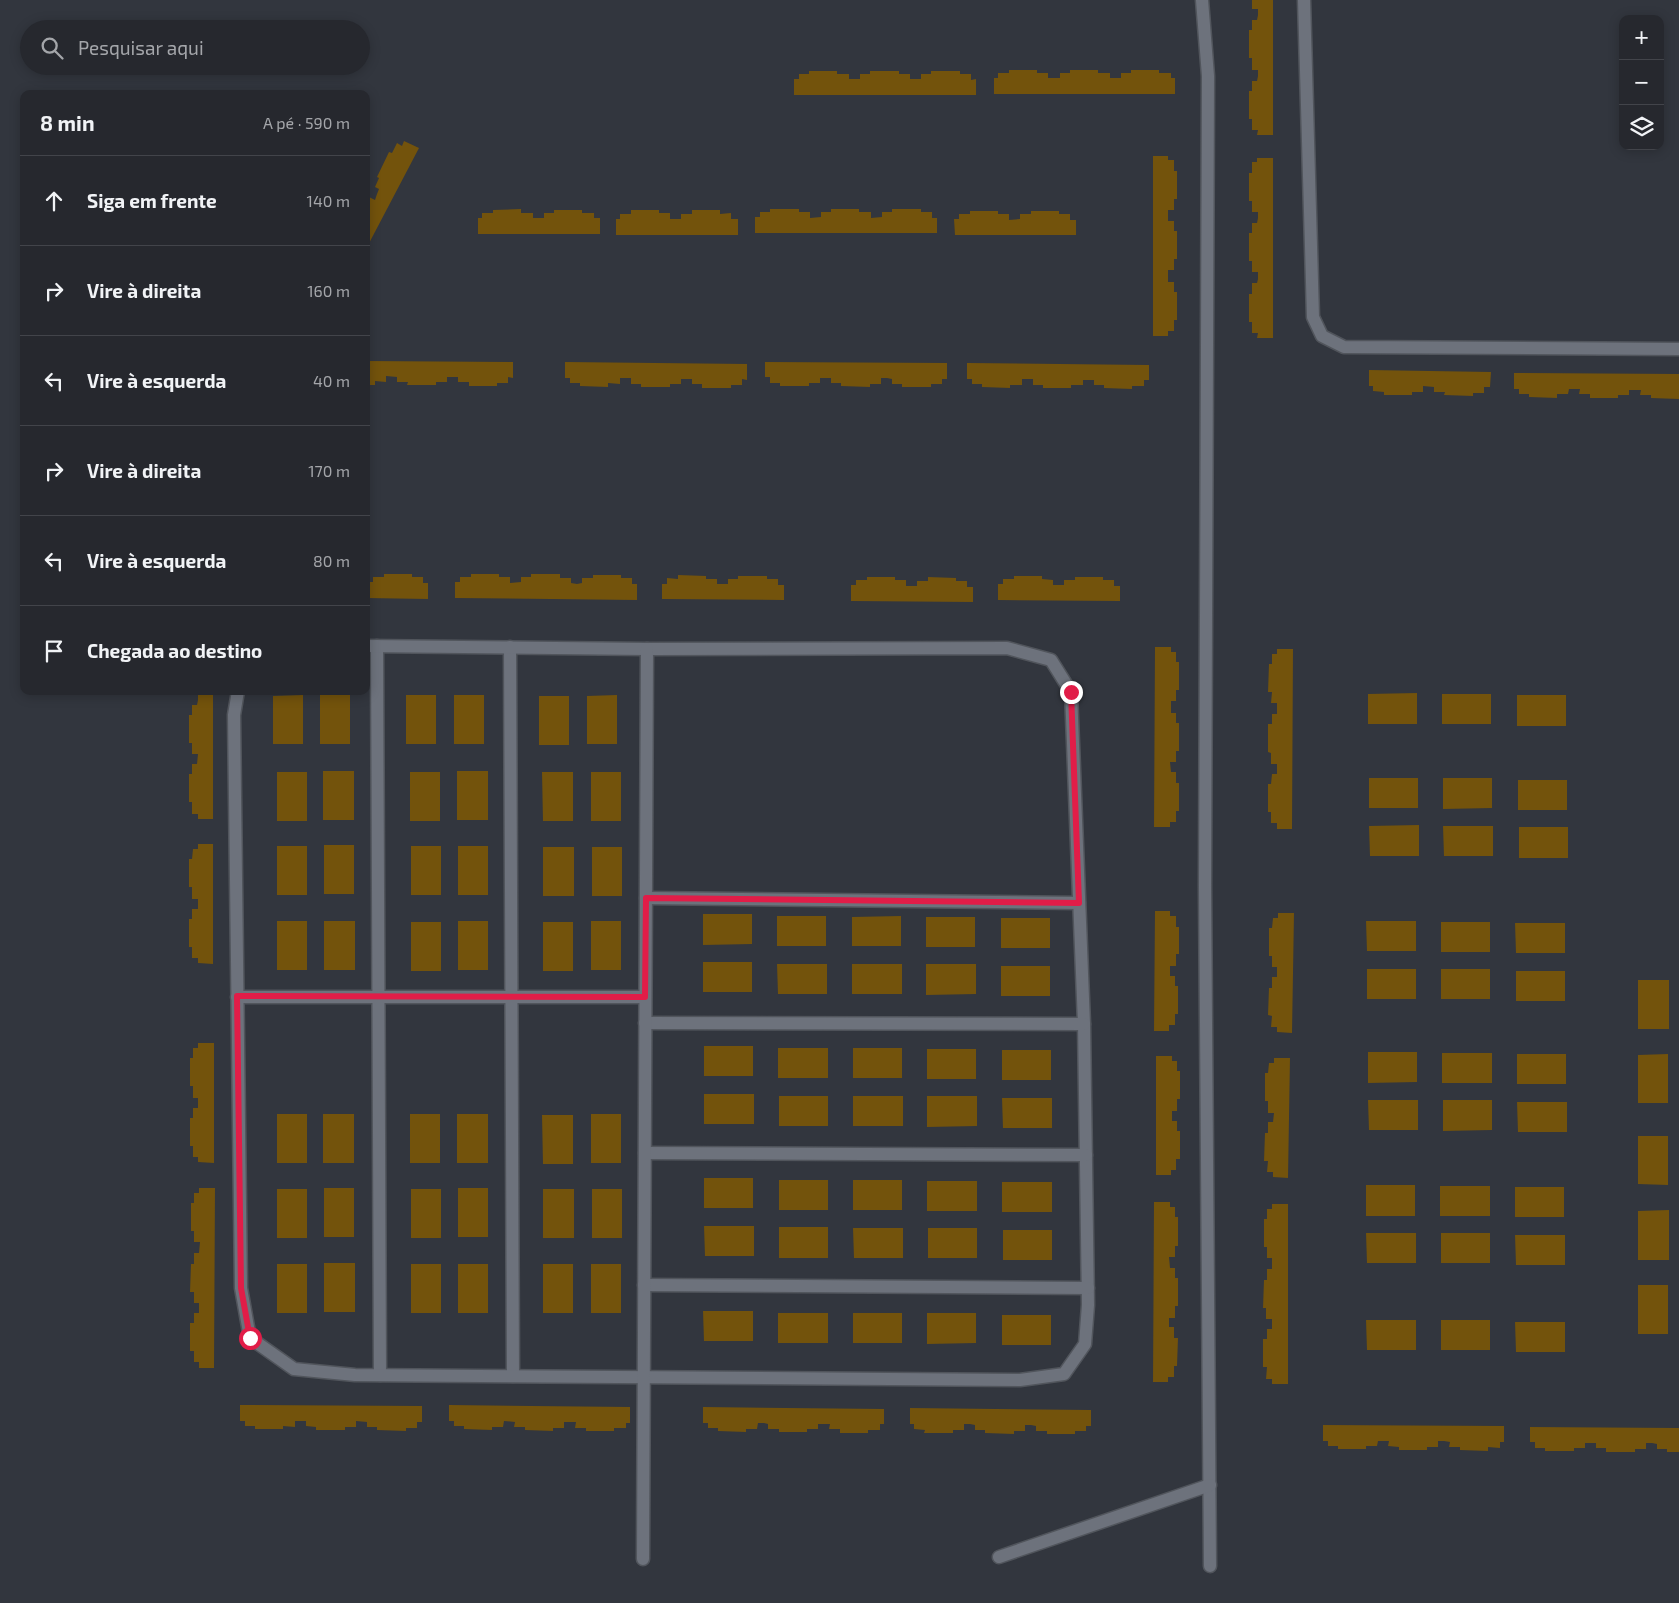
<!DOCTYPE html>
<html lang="pt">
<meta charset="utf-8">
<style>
body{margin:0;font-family:"Exo 2",sans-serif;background:#32343a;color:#f1f3f6}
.controls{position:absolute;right:15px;top:15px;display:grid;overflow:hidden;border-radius:10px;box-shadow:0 2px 12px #0003}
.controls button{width:45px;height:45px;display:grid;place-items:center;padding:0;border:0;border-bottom:1px solid #42444a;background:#26282e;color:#f1f3f6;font:25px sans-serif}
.stop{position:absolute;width:15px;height:15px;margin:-11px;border:4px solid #e11d48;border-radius:50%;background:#fff}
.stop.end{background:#e11d48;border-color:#fff;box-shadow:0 1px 5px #0008}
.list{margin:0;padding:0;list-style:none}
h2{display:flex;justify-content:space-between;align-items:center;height:65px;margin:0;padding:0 20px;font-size:21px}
h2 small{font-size:16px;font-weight:400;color:#a4a6aa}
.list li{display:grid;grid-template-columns:32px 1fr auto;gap:15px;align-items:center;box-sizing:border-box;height:90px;padding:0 20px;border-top:1px solid #42444a}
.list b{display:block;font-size:19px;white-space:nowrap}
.list em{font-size:16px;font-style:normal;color:#a4a6aa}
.icon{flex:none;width:28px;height:28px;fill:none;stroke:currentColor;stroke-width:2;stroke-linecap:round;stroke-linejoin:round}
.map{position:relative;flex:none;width:1679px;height:1603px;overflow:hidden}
.search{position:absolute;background:#26282e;box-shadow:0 2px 12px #0003;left:20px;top:20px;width:350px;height:55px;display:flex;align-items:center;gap:12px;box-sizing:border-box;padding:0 18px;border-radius:28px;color:#a4a6aa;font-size:19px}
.panel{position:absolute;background:#26282e;box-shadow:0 2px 12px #0003;left:20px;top:90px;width:350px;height:605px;border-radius:10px}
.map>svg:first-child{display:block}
</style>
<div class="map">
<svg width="1679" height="1603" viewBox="0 0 1679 1603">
<rect width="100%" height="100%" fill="#32363e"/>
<g fill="#73530c">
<polygon points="1252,0 1273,0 1273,135 1257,135 1258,130 1252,130 1252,119 1249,119 1249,91 1252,91 1252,81 1257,81 1258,76 1258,70 1252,70 1252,58 1249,58 1249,30 1252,30 1252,20 1257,20 1258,15 1258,9 1252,9"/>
<polygon points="1009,70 1037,70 1037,73 1048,73 1048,78 1060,78 1060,73 1070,73 1070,70 1098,70 1098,73 1110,73 1110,78 1121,78 1121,73 1131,73 1131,70 1159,70 1159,73 1171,73 1171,78 1175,78 1175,94 994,94 994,78 998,78 998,73 1009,73"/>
<polygon points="809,71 837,71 837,74 849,74 849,79 860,79 860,74 870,74 870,71 899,71 899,74 910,74 910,79 921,79 921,74 931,74 931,71 960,71 960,74 971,74 971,80 976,79 976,95 794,95 794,79 799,79 799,74 809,74"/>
<polygon points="404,141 419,148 366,249 366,203 369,197 375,200 377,194 379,189 375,187 379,178 377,177 389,152 392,153 397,143 402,146"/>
<polygon points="1153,156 1168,156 1168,160 1174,160 1174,171 1177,171 1177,199 1174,199 1174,210 1168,210 1168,221 1174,221 1174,231 1177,231 1177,259 1174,259 1174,270 1168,270 1168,282 1174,282 1174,292 1177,292 1177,320 1174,320 1174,331 1168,331 1168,336 1153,336"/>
<polygon points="1257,158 1273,158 1273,338 1257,338 1258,333 1252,333 1252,322 1249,322 1249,294 1252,294 1252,283 1257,283 1258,279 1258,272 1252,272 1252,261 1249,261 1249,233 1252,233 1252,223 1257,223 1258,218 1258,212 1252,212 1252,201 1249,201 1249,173 1252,173 1252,162 1257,162"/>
<polygon points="521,209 521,213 533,213 533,218 544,218 544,213 554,213 554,210 582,210 582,213 594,213 594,218 600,218 600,234 478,234 478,218 482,218 482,213 493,213 493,210"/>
<polygon points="770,209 799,209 799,212 810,212 810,218 821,217 821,212 831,212 831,209 859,209 859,212 871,212 871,218 882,217 882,212 892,212 892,209 921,209 921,212 932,212 932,218 937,218 937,233 755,233 755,217 760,217 760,212 770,212"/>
<polygon points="631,210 659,210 659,213 670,213 670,219 681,219 681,214 692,214 692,210 720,210 720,214 731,213 731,219 738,219 738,235 616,235 616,219 620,219 620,214 631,214"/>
<polygon points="970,211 998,211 998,214 1009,214 1009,220 1020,219 1020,214 1031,214 1031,211 1059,211 1059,214 1070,214 1070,220 1076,220 1076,235 955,235 954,219 959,219 959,214 970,214"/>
<polygon points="366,361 513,362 513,378 508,377 508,383 497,383 497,386 469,386 469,382 458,382 458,377 447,377 447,382 436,382 436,385 407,385 408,382 397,382 397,377 386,376 386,382 375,381 375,385 366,385"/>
<polygon points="565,362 747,364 747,380 742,379 742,385 731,385 731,388 702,388 702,384 692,384 692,379 681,379 681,384 670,384 670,387 641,387 641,384 631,384 631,378 620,378 620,384 608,383 608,387 580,386 580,383 570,383 570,378 565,378"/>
<polygon points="765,362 947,363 947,379 942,379 942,384 931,384 931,387 902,387 902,384 892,384 892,379 887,378 881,378 881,384 870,384 870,387 841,386 841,383 831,383 831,378 820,378 820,383 809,383 809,386 780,386 780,383 770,383 770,377 765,377"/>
<polygon points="967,363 1149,365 1149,380 1144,380 1144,386 1132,386 1132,389 1104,388 1104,385 1094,385 1094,380 1083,380 1083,385 1071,385 1071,388 1043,388 1043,385 1033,385 1033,379 1022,379 1022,385 1010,385 1010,388 982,387 982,384 972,384 972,379 967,379"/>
<polygon points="1369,370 1491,372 1490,387 1484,387 1484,393 1473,393 1473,396 1444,395 1445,392 1434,392 1434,387 1423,386 1423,392 1412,392 1412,395 1384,395 1384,392 1373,391 1373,386 1369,386"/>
<polygon points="1514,373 1679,374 1679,399 1651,398 1651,395 1640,395 1641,390 1629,390 1629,395 1618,395 1618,398 1590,398 1590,394 1579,394 1580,389 1569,389 1568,394 1557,394 1557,398 1529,397 1529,394 1519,394 1519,389 1514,389"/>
<polygon points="384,574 412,574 412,577 423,577 423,583 428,583 428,599 366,598 366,582 373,582 373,577 384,577"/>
<polygon points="471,574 499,574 499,577 510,577 510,583 521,582 521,577 531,577 531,574 560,574 560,578 571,578 571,583 577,584 582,583 582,578 593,578 593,575 621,575 621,578 632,578 632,584 637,584 637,600 455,598 455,582 460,582 460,577 471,577"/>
<polygon points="678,575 706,576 706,579 717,579 717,584 728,584 728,579 738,579 738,576 767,576 767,579 778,579 778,585 784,585 784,600 662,599 662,584 667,584 667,578 678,579"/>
<polygon points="1014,576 1042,576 1042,579 1053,580 1053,585 1064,585 1064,580 1075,580 1075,577 1103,577 1103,580 1114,580 1114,586 1120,586 1120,601 998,600 998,584 1003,584 1003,579 1014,579"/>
<polygon points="867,577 895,577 895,580 906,580 906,586 917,586 917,581 928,581 928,577 956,578 956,581 967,581 967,587 973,587 973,602 851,601 851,585 856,585 856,580 867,580"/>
<polygon points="1155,647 1171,647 1171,652 1176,652 1176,662 1179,662 1179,690 1176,690 1176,701 1171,701 1171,713 1176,713 1176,723 1179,723 1179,751 1176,751 1176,762 1170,762 1171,772 1176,772 1176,783 1179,783 1179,811 1176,811 1176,822 1170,822 1170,827 1154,827"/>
<polygon points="1277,649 1293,649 1292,829 1277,829 1277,823 1271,823 1271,812 1268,812 1268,784 1271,784 1272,774 1277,774 1277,764 1271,764 1271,753 1268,752 1268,724 1272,724 1272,714 1277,714 1277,703 1271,703 1272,692 1268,692 1269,664 1272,664 1272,654 1277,654"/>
<polygon points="192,691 213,691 213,819 198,819 198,814 192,814 192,802 189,802 189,774 192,774 192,764 197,764 198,754 192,754 192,743 189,743 189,715 192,715 192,705 197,705 198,700 198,693 192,693"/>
<polygon points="1417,693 1417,724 1368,724 1368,694"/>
<rect x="1442" y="694" width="49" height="30"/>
<polygon points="303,695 303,744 273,744 273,696"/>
<rect x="320" y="695" width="30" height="49"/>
<rect x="406" y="695" width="30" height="49"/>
<rect x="454" y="695" width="30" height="49"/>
<polygon points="617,695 617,744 587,744 587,696"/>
<rect x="1517" y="695" width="49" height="31"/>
<rect x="539" y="696" width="30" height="49"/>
<rect x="323" y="771" width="31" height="49"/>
<rect x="457" y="771" width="31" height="49"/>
<rect x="277" y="772" width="30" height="49"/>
<rect x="410" y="772" width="30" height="49"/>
<polygon points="542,772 573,772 573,821 543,821"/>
<rect x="591" y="772" width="30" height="49"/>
<rect x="1369" y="778" width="49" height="30"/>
<polygon points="1443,778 1492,778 1492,808 1443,809"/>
<rect x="1518" y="780" width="49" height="30"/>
<polygon points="1419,825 1419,856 1370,856 1369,826"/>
<polygon points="1443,826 1493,826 1493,856 1444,856"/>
<rect x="1519" y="827" width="49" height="31"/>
<polygon points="198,844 213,844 213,964 198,963 198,958 192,958 192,947 189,947 189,919 192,919 192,909 198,909 198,899 192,899 192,887 189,887 189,859 192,859 193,849 198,849"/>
<rect x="324" y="845" width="30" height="49"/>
<rect x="277" y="846" width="30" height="49"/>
<rect x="411" y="846" width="30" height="49"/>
<rect x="458" y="846" width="30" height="49"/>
<rect x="543" y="847" width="31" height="49"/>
<rect x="592" y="847" width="30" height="49"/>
<polygon points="1155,911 1170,911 1170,916 1176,916 1176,927 1179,927 1179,954 1176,954 1176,966 1170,966 1170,976 1175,976 1175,986 1178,986 1178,1014 1175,1014 1175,1025 1169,1025 1169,1031 1154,1031"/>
<polygon points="1278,913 1294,913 1292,1033 1277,1032 1277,1027 1271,1027 1272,1016 1268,1015 1269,988 1272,988 1272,977 1277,977 1277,967 1272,967 1272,956 1269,956 1269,928 1272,928 1273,918 1278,918"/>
<polygon points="703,914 752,914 752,944 703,945"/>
<rect x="777" y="916" width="49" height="30"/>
<polygon points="901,916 901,946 852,946 852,917"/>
<rect x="926" y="917" width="49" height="30"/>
<rect x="1001" y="918" width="49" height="30"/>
<rect x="277" y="921" width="30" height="49"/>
<rect x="324" y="921" width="31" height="49"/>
<rect x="458" y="921" width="30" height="49"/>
<rect x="591" y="921" width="30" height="49"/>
<polygon points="1366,921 1416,921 1416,951 1367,951"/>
<rect x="411" y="922" width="30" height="49"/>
<rect x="543" y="922" width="30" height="49"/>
<rect x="1441" y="922" width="49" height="30"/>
<polygon points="1515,923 1565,923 1565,953 1516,953"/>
<rect x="703" y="962" width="49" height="30"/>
<polygon points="777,964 827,964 827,994 778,994"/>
<rect x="852" y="964" width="50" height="30"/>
<polygon points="926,964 976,964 976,994 926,995"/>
<rect x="1001" y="966" width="49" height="30"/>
<rect x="1367" y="969" width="49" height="30"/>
<rect x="1441" y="969" width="49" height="30"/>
<rect x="1516" y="971" width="49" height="30"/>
<rect x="1638" y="980" width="31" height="49"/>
<polygon points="198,1043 214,1043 214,1163 198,1162 198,1157 193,1157 193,1146 190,1146 190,1118 193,1118 193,1108 198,1108 198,1098 193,1098 193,1086 190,1086 190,1058 193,1058 193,1048 198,1048"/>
<rect x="704" y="1046" width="49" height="30"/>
<rect x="778" y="1048" width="50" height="30"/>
<rect x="853" y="1048" width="49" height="30"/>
<rect x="927" y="1049" width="49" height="30"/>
<rect x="1002" y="1050" width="49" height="30"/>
<polygon points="1368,1052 1417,1052 1417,1082 1368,1083"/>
<rect x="1442" y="1053" width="50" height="30"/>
<rect x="1517" y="1054" width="49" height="30"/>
<polygon points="1668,1054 1668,1103 1638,1103 1638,1055"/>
<polygon points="1156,1056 1172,1056 1172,1061 1177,1061 1177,1071 1180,1071 1180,1099 1177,1099 1177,1111 1172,1111 1172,1121 1177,1121 1177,1131 1180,1131 1180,1159 1176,1159 1176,1170 1171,1170 1171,1175 1156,1175"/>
<polygon points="1274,1058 1290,1058 1288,1178 1273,1177 1273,1172 1267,1172 1268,1161 1264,1161 1265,1133 1268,1133 1268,1122 1273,1122 1274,1113 1268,1113 1268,1101 1265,1101 1265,1073 1268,1073 1269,1063 1274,1063"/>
<rect x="704" y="1094" width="50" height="30"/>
<rect x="779" y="1096" width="49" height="30"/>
<rect x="853" y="1096" width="50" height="30"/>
<polygon points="927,1096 977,1096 977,1126 927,1127"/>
<polygon points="1002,1098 1052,1098 1052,1128 1003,1128"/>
<polygon points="1368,1100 1418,1100 1418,1130 1369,1130"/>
<polygon points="1443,1100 1492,1100 1492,1130 1443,1131"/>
<polygon points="1517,1102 1567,1102 1567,1132 1518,1132"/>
<rect x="277" y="1114" width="30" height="49"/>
<rect x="323" y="1114" width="31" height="49"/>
<rect x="410" y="1114" width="30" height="49"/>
<rect x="457" y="1114" width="31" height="49"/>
<rect x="591" y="1114" width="30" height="49"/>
<polygon points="542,1115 573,1115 573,1164 543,1164"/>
<polygon points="1638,1136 1668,1136 1668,1185 1638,1184"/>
<rect x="704" y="1178" width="49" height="30"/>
<rect x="779" y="1180" width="49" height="30"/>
<rect x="853" y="1180" width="49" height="30"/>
<rect x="927" y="1181" width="50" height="30"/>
<rect x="1002" y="1182" width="50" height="30"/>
<rect x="1366" y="1185" width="49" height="31"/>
<rect x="1440" y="1186" width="50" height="30"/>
<rect x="1515" y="1187" width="49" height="30"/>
<polygon points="199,1188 215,1188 214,1368 199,1368 199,1362 194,1362 194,1351 190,1351 190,1323 194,1323 194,1313 199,1313 199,1303 194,1303 194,1292 190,1292 191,1264 194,1264 194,1253 199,1253 200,1242 194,1242 194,1231 191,1231 191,1203 194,1203 194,1193 199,1193"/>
<rect x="324" y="1188" width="30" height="49"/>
<rect x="458" y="1188" width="30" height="49"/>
<rect x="277" y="1189" width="30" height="49"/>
<rect x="411" y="1189" width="30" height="49"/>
<rect x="543" y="1189" width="31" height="49"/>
<rect x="592" y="1189" width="30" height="49"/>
<polygon points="1154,1202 1170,1202 1170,1207 1175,1207 1175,1217 1178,1217 1178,1246 1175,1246 1175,1257 1169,1257 1170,1268 1175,1268 1175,1278 1178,1278 1178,1306 1175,1306 1175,1318 1169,1318 1169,1327 1174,1327 1174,1338 1178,1338 1177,1366 1174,1366 1174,1377 1168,1377 1168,1382 1153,1382"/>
<polygon points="1272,1204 1288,1204 1288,1384 1272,1384 1272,1379 1266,1379 1267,1367 1263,1367 1263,1339 1267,1339 1267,1329 1272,1329 1272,1319 1266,1319 1266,1308 1263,1308 1264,1280 1267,1280 1267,1269 1272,1269 1272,1258 1267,1258 1267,1247 1264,1247 1264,1219 1267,1219 1267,1209 1272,1209"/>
<polygon points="1669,1210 1669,1260 1638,1260 1638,1211"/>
<polygon points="704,1226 754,1226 754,1256 705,1256"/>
<rect x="779" y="1227" width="49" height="31"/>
<polygon points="853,1228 903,1228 903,1258 854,1258"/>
<rect x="928" y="1228" width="49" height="30"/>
<rect x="1003" y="1230" width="49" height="30"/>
<polygon points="1366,1233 1416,1233 1416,1263 1367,1263"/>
<rect x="1441" y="1233" width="49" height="30"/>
<polygon points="1515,1235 1565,1235 1565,1265 1516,1265"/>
<rect x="324" y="1263" width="31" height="49"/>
<rect x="277" y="1264" width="30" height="49"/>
<rect x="411" y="1264" width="30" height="49"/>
<rect x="458" y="1264" width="30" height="49"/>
<rect x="543" y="1264" width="30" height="49"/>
<rect x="591" y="1264" width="30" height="49"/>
<rect x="1638" y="1285" width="30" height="49"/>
<polygon points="703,1311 753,1311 753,1341 704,1341"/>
<rect x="778" y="1313" width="50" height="30"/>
<rect x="853" y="1313" width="49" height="30"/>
<polygon points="927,1313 976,1313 976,1343 927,1344"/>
<rect x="1002" y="1315" width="49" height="30"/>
<polygon points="1366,1320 1416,1320 1416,1350 1367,1350"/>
<rect x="1441" y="1320" width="49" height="30"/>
<polygon points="1515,1322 1565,1322 1565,1352 1516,1352"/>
<polygon points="240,1405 422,1406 422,1422 417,1422 417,1428 406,1428 406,1431 377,1430 377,1427 367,1427 367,1422 356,1421 356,1427 345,1427 345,1430 316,1430 316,1427 306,1426 306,1421 295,1421 295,1427 283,1426 283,1429 255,1429 255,1426 245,1426 245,1421 240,1421"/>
<polygon points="449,1405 630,1407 630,1423 626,1423 626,1428 614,1428 614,1431 586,1431 586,1428 575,1428 576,1422 564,1422 564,1428 553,1428 553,1431 525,1430 525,1427 514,1427 515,1422 504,1421 503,1427 492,1427 492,1430 464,1429 464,1426 454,1426 454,1421 449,1421"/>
<polygon points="703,1407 884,1409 884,1424 880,1424 880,1430 868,1430 868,1433 840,1433 840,1429 829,1429 830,1424 818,1424 818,1429 807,1429 807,1432 779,1432 779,1429 768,1429 768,1424 764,1423 758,1423 757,1429 746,1429 746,1432 718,1431 718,1428 708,1428 708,1423 703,1423"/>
<polygon points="910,1408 1091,1410 1091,1426 1086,1426 1086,1431 1075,1431 1075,1434 1047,1434 1047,1431 1036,1431 1036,1426 1031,1425 1025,1425 1025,1431 1014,1431 1014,1434 985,1433 985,1430 975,1430 975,1425 970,1424 964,1424 964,1430 953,1430 953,1433 924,1433 925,1430 914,1429 914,1424 910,1424"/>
<polygon points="1323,1425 1504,1426 1504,1442 1500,1442 1500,1448 1488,1447 1488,1451 1460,1450 1460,1447 1449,1447 1450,1442 1444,1441 1438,1441 1438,1447 1427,1447 1427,1450 1399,1450 1399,1447 1388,1446 1389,1441 1378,1441 1377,1446 1366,1446 1366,1449 1338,1449 1338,1446 1328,1446 1328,1441 1323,1441"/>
<polygon points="1530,1427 1679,1428 1679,1452 1667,1452 1667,1449 1657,1449 1657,1444 1652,1443 1646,1443 1646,1449 1635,1449 1635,1452 1606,1452 1606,1448 1596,1448 1596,1443 1585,1443 1585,1448 1574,1448 1574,1451 1545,1451 1545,1448 1535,1448 1535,1442 1530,1442"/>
</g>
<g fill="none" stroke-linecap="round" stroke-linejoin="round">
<g stroke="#51555c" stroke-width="15">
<g id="minor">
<polyline points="1202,0 1208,76 1205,887 1210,1566"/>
<polyline points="1304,0 1313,317 1322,336 1344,347 1679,349"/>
<polyline points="377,646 380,1375"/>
<polyline points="510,647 513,1376"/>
<polyline points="238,691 234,715 241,1288 250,1338 294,1369 355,1375 1020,1380 1064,1374 1085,1344 1088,1305 1084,1024 1071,692 1051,660 1007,648 647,649 366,646"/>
<polyline points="646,898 1079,903"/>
<polyline points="237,997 645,997"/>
<polyline points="645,1023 1084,1024"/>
<polyline points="645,1153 1086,1155"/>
<polyline points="644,1285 1088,1288"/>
<polyline points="999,1557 1210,1485"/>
<polyline points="643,1559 647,649"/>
</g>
</g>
<use href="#minor" stroke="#6d727c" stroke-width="12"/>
</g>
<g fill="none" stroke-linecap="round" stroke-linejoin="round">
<polyline stroke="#e11d48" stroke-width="6" points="250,1338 241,1288 237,996 645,997 646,898 1079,903 1071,692"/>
</g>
</svg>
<div class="controls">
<button>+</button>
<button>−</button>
<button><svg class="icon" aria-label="layers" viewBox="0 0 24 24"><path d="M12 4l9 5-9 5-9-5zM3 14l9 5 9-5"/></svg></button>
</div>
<div class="stop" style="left:250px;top:1338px"></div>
<div class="stop end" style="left:1071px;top:692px"></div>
<div class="search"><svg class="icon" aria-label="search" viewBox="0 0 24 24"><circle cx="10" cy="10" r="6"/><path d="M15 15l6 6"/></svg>Pesquisar aqui</div>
<section class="panel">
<h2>8 min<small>A pé · 590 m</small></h2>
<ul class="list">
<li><svg class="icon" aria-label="ahead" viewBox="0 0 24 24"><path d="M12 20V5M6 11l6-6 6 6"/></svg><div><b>Siga em frente</b></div><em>140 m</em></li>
<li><svg class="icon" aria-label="right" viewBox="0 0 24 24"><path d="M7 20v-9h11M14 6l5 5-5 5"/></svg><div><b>Vire à direita</b></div><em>160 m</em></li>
<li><svg class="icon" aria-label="left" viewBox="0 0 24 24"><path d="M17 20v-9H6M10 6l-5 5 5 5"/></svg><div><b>Vire à esquerda</b></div><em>40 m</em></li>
<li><svg class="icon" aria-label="right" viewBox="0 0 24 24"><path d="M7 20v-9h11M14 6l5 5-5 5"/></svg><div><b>Vire à direita</b></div><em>170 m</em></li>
<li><svg class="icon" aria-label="left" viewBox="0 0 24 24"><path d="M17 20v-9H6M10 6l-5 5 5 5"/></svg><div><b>Vire à esquerda</b></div><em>80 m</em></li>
<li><svg class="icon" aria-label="arrive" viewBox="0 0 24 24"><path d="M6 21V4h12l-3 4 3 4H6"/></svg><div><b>Chegada ao destino</b></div></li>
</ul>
</section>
</div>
